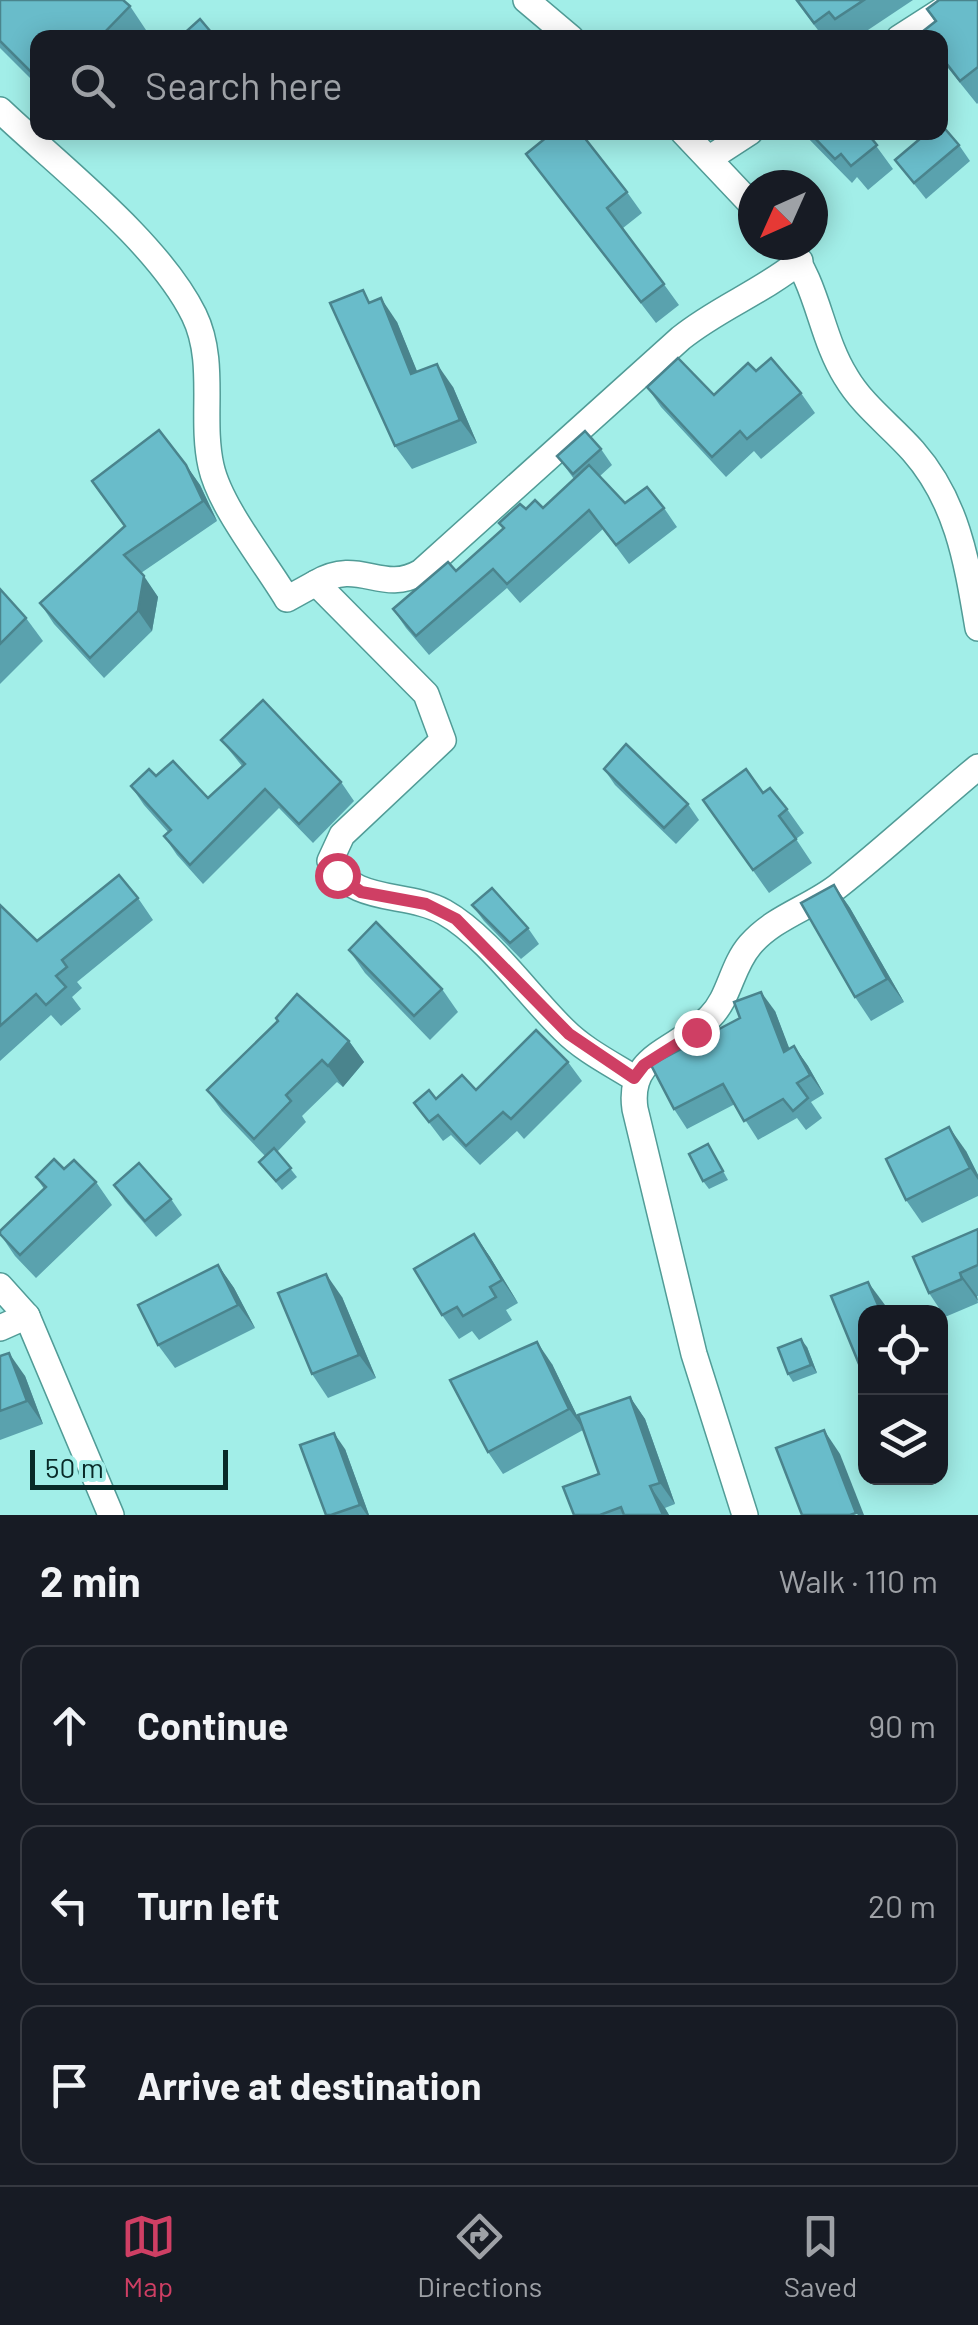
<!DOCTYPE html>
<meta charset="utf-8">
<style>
body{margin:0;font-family:Barlow,sans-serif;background:#242831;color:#f1f3f6}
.controls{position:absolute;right:30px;bottom:30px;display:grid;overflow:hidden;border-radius:20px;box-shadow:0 5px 25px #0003}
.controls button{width:90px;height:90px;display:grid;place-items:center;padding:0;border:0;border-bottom:2px solid #363941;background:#171b24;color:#f1f3f6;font:50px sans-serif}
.compass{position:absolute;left:738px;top:170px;width:90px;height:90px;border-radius:50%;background:#171b24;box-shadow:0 5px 25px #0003;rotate:225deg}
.scale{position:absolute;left:30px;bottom:25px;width:198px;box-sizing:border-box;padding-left:10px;border:5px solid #092a28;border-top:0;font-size:28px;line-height:35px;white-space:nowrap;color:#092a28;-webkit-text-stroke:8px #a2eee8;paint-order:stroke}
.stop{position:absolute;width:30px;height:30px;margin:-22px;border:8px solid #cf3f64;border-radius:50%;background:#fff}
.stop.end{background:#cf3f64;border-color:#fff;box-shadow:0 2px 10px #0008}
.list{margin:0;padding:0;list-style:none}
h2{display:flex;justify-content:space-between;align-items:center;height:130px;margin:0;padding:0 40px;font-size:42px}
h2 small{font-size:32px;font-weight:400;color:#9ea1a6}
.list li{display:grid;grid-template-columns:65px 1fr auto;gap:30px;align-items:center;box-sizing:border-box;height:160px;margin:0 20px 20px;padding:0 20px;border:2px solid #363941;border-radius:20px}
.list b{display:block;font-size:38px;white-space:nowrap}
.list em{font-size:32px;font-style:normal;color:#9ea1a6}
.icon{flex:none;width:55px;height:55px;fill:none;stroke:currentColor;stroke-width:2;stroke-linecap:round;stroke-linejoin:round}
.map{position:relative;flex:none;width:978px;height:1515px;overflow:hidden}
.search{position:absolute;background:#171b24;box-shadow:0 5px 25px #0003;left:30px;right:30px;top:30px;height:110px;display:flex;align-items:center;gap:25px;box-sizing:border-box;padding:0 35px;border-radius:20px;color:#9ea1a6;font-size:38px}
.sheet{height:670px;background:#171b24}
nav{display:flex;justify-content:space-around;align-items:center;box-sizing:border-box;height:140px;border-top:2px solid #363941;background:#171b24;font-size:28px;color:#9ea1a6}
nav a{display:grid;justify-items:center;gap:5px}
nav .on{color:#cf3f64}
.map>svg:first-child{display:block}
</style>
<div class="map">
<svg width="978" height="1515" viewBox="0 0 978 1515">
<rect width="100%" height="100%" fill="#a2eee8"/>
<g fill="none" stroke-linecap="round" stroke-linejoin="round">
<g stroke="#519c97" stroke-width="28">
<g id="minor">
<polyline points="526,0 571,38"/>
<polyline points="899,38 949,6"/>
<path d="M0,110c60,57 158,132 194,205 23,47 6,102 17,151 9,41 54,96 76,133l29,-16 110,111 17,46 -101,95 -12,26c23,44 76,30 114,51 43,24 84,83 120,118 20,20 46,33 70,48"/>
<polyline points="683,132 753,206"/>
<polyline points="710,158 750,132"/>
<path d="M786,245c32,37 34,91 60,132 17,29 45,49 67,74 45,51 54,112 65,177"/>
<path d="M316,583c44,-26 65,12 105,-11l260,-234c37,-30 81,-46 119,-77"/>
<polyline points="0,1286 27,1316 111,1515"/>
<polyline points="0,1328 27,1316"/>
<path d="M745,1515l-51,-161 -59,-245c-8,-55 41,-57 75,-92 20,-20 21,-50 40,-72 24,-28 60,-37 88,-59 48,-38 93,-80 140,-119"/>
</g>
</g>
<use href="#minor" stroke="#fff" stroke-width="25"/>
</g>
<g fill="#5aa2ae">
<polygon points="0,0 130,6 146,30 138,38 38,38 38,86 0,48"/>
<polygon points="795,0 913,0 856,38 847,38 844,34 839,38 824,38"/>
<polygon points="978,0 978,103 977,104 940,58 940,38 935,22 927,9"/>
<polygon points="802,132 866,132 893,169 868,190 857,177 852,183"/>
<polygon points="959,145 970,161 926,199 895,160"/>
<polygon points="526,154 627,192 642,213 623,228 679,305 656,323"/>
<polygon points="372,302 397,322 417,372 453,387 477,443 412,469 395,446"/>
<polygon points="756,371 801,393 815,413 761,459 754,451 726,477 661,407 647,387 714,395"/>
<polygon points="601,449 612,465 600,476 625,503 664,508 677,527 629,564 603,529 520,603 507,588 429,655 406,628 393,609 456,571 503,529 499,523 526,509 543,508 574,479 557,456"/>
<polygon points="186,465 200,485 217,521 141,573 158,597 152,631 104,678 54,624 40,603 125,527 92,481"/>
<polygon points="0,589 26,618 43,641 0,684"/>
<polygon points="221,740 341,782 354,801 313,843 279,808 203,884 177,855 164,836 168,832 144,805 131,786 156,776 208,798 242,766"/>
<polygon points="604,769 688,804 699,820 676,844 615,785"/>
<polygon points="763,793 787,809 804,833 796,839 812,863 769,893 703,800"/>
<polygon points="834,885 850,908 904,1002 871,1021 855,997"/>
<polygon points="138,898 153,920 77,982 82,988 72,997 81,1009 61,1026 51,1015 0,1061 0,905 37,941"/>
<polygon points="472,905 528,928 539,944 521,959 484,921"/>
<polygon points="349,950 442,989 458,1012 430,1040 365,973"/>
<polygon points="775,1011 789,1049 794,1046 808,1066 824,1094 811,1102 822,1118 806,1130 797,1118 758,1140 735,1104 687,1129 674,1109"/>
<polygon points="349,1041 364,1062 343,1087 337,1082 302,1116 306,1122 277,1152 297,1177 282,1190 259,1162 265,1156 222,1111 207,1090"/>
<polygon points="568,1062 582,1081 524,1139 517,1131 480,1165 451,1135 443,1141 414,1103 476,1090"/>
<polygon points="708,1144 728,1180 709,1189 703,1181"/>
<polygon points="966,1151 978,1175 978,1196 922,1223 906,1200"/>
<polygon points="64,1169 96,1182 112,1205 36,1278 15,1256 0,1234 44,1189 36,1177"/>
<polygon points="114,1185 171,1199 182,1215 156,1237 125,1201"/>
<polygon points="978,1229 978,1296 977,1296 978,1303 945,1317 929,1293"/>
<polygon points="474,1234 490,1257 518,1303 506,1310 512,1320 479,1340 472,1331 459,1339 442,1315"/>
<polygon points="218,1265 234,1288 255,1328 175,1368 158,1345"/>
<polygon points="342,1297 376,1378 328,1398 312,1374"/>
<polygon points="807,1347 817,1373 793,1382 788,1374"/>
<polygon points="0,1356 25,1376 43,1424 0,1440"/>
<polygon points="552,1364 581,1424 630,1397 645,1419 675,1504 665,1508 669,1515 574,1515 599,1474 583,1430 503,1474 488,1452"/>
<polygon points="345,1449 369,1515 326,1515"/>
</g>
<g fill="#4a848d">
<polygon points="381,298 397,322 428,398 411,374"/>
<polygon points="437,364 453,387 477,443 460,420"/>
<polygon points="186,465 200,485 217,521 203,501"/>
<polygon points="144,576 158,597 152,631 138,611"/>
<polygon points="834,885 850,908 904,1002 887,979"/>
<polygon points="761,992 775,1011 798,1071 784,1052"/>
<polygon points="349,1041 364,1062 343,1087 328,1066"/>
<polygon points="794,1046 808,1066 824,1094 810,1075"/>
<polygon points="949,1127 966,1151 978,1175 978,1180 970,1168"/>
<polygon points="474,1234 490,1257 518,1303 502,1280"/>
<polygon points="218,1265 234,1288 255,1328 238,1305"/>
<polygon points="960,1273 977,1296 978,1301 962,1279"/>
<polygon points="326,1274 342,1297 376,1378 359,1355"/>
<polygon points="868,1282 885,1305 888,1312 881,1312"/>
<polygon points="801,1339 807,1347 817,1373 811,1365"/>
<polygon points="537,1342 552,1364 584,1430 569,1409"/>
<polygon points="9,1353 25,1376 43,1424 27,1401"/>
<polygon points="630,1397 645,1419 675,1504 660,1483"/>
<polygon points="824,1430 840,1454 864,1515 858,1515 856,1513"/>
<polygon points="334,1433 345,1449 369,1515 367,1515 360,1505"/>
<polygon points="650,1486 665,1508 669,1515 663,1515"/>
</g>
<g fill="#69bcca" stroke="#4a848d" stroke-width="2.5">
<polygon points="0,0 123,0 130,6 99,38 38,38 38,79 0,41"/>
<polygon points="797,0 864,0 835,19 829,12 814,23"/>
<polygon points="939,0 978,0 978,67 960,81 940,55 940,38 927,38 922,32 936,21 927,9"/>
<polygon points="200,19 216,38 179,38"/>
<polygon points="940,123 959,145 914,183 895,160 928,132 940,132"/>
<polygon points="553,132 580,132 627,192 607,208 664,284 641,302 526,154"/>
<polygon points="809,132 866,132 877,145 851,166 841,154 835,159"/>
<polygon points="363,290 369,303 381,298 411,374 437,364 460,420 395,446 330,303"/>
<polygon points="678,358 714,395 748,363 756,371 771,358 801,393 747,439 740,431 712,457 647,387"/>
<polygon points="159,430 186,465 203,501 124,555 144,576 138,611 90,658 40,603 125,526 92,481"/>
<polygon points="585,431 601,449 573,474 557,456"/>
<polygon points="589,465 625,503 647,487 664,508 616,545 589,510 507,584 493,569 416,636 393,609 448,562 456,571 504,528 499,523 520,504 526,509 535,500 543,508"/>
<polygon points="0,589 26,618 0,644"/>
<polygon points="263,700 341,782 299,824 265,789 190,865 164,836 171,830 131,786 149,769 156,776 173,761 208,798 245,764 221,740"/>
<polygon points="626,744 688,804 664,828 604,769"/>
<polygon points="746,769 763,793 770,788 787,809 779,816 796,839 753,870 703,800"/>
<polygon points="119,875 138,898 62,960 67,967 56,976 66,987 46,1005 36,994 0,1026 0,905 37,941"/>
<polygon points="834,885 887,979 855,997 801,903"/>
<polygon points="492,888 528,928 510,943 472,905"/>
<polygon points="376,922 442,989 414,1016 349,950"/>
<polygon points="761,992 784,1052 794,1046 810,1075 797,1083 808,1098 793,1111 783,1099 744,1121 723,1084 674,1109 651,1065 740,1018 734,1002"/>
<polygon points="297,994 349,1041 328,1066 322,1060 286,1095 291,1101 254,1139 207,1090 278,1021 276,1018"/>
<polygon points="536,1030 568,1062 511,1119 503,1112 466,1146 438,1115 429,1122 414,1103 429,1090 436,1099 462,1075 476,1090"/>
<polygon points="949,1127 970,1168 906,1200 886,1159"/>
<polygon points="708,1144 723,1171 703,1181 689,1154"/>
<polygon points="274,1148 291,1168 276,1181 259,1162"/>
<polygon points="54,1159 64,1169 74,1160 96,1182 20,1255 0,1234 0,1231 46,1187 36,1177"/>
<polygon points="139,1163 171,1199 145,1221 114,1185"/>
<polygon points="978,1229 978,1265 960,1273 962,1279 929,1293 913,1257"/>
<polygon points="474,1234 502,1280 490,1287 496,1297 463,1316 457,1307 442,1315 414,1269"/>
<polygon points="218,1265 238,1305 158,1345 138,1305"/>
<polygon points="326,1274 359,1355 312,1374 278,1293"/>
<polygon points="868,1282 881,1312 866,1312 866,1381 831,1296"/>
<polygon points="801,1339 811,1365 788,1374 778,1348"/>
<polygon points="537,1342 569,1409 488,1452 450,1380"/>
<polygon points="9,1353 27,1401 0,1411 0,1356"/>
<polygon points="630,1397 660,1483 650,1486 663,1515 624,1515 621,1507 600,1515 574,1515 563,1487 599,1474 578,1415"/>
<polygon points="824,1430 856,1513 850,1515 802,1515 776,1448"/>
<polygon points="334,1433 360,1505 331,1515 326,1515 300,1445"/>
</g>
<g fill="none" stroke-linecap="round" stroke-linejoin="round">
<polyline stroke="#cf3f64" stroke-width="12" points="337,875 361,892 426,904 456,919 569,1034 634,1078 644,1065 696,1032"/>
</g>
</svg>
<div class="controls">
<button><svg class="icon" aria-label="locate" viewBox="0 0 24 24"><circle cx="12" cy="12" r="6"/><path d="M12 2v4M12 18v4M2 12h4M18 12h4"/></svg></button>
<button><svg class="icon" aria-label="layers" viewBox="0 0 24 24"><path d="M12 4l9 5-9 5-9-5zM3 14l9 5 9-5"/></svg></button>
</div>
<svg class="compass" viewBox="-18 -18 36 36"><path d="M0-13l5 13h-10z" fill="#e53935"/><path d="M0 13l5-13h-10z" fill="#9ea1a6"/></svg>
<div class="scale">50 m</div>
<div class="stop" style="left:337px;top:875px"></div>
<div class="stop end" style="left:696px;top:1032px"></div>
<div class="search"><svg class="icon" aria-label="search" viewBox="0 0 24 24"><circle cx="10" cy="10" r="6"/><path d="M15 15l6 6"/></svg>Search here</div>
</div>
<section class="sheet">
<h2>2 min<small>Walk · 110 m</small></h2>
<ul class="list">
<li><svg class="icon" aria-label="ahead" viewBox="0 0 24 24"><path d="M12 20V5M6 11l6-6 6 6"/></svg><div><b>Continue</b></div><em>90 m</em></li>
<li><svg class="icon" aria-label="left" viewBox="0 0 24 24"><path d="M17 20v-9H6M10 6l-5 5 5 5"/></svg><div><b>Turn left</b></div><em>20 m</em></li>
<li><svg class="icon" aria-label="arrive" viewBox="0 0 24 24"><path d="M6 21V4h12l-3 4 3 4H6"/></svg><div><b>Arrive at destination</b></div></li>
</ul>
</section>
<nav>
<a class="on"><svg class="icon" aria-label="map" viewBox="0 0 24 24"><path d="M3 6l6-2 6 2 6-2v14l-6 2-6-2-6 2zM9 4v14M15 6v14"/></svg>Map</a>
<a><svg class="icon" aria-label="directions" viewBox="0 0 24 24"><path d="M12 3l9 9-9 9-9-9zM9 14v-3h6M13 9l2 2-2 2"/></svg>Directions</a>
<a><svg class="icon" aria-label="saved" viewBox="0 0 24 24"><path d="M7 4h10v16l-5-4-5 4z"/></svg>Saved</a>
</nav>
